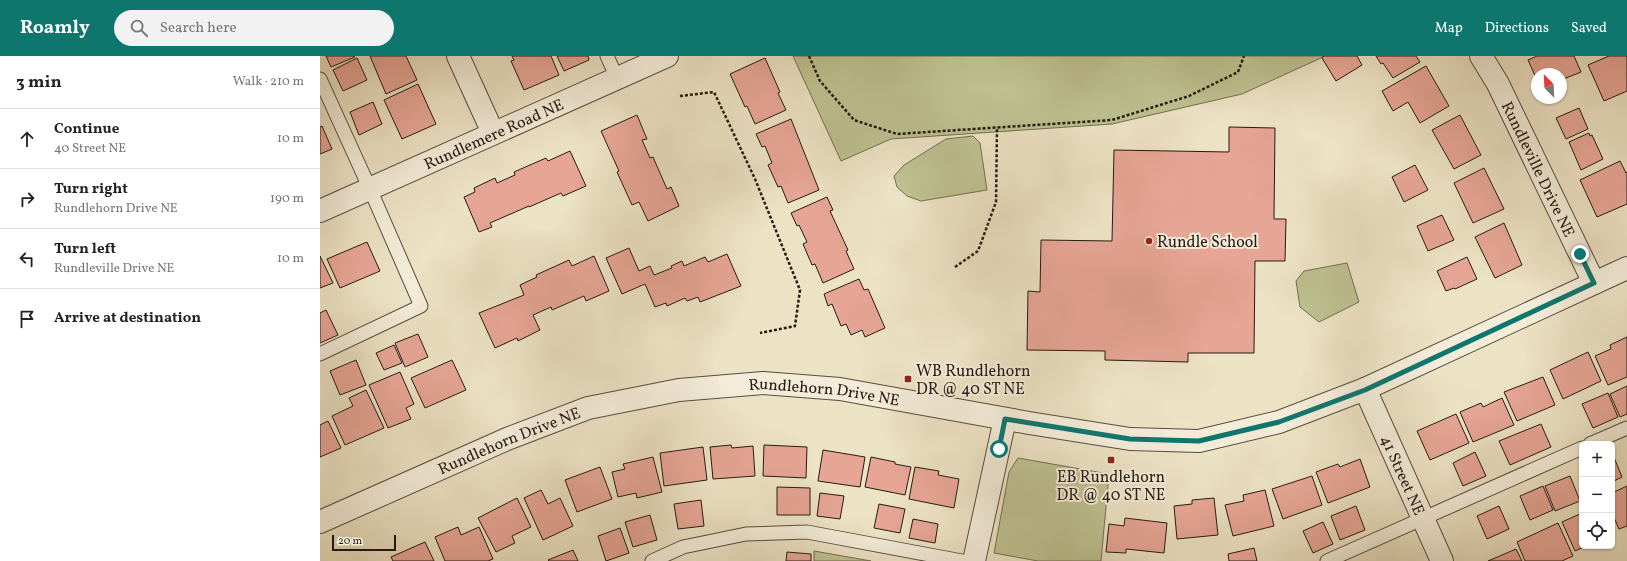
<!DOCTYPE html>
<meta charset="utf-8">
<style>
body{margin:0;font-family:Vollkorn,serif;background:#f2f2f2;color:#222}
.controls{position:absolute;right:12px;bottom:12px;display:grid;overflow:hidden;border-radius:6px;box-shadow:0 1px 3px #0004}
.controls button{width:36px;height:36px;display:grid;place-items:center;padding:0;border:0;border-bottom:1px solid #e0e0e0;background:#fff;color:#222;font:20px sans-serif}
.compass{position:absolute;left:1211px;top:12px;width:36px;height:36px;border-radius:50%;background:#fff;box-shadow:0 1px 3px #0004;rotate:336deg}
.scale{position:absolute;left:12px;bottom:10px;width:64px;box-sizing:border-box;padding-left:4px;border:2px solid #261a13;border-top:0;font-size:11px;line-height:14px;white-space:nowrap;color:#261a13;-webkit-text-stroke:3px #f3ecd9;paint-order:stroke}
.stop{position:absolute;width:12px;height:12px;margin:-9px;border:3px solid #0f766e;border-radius:50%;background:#fff}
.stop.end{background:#0f766e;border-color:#fff;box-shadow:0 1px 4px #0008}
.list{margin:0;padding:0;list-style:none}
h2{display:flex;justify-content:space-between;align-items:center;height:52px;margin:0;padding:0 16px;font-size:17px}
h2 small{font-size:13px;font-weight:400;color:#767676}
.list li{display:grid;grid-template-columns:26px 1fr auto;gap:12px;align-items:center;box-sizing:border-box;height:60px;padding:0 16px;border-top:1px solid #e0e0e0}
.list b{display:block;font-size:15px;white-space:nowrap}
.list p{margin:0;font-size:13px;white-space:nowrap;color:#767676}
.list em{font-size:13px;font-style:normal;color:#767676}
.icon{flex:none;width:22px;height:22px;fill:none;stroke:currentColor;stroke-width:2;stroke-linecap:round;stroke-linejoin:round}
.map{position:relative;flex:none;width:1307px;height:505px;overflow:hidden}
header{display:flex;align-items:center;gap:24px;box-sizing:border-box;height:56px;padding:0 20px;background:#0f766e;color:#fff}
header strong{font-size:19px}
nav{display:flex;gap:22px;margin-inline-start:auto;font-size:14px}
.search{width:280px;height:36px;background:#f2f2f2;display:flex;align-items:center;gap:10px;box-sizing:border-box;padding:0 14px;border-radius:22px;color:#767676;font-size:15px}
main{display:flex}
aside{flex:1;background:#fff}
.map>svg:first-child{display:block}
</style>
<header>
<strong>Roamly</strong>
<div class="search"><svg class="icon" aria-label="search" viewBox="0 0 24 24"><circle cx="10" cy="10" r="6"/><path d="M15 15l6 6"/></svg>Search here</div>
<nav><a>Map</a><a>Directions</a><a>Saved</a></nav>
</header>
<main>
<aside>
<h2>3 min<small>Walk · 210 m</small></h2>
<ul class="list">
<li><svg class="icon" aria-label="ahead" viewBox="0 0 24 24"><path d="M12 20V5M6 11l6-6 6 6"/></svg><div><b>Continue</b><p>40 Street NE</p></div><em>10 m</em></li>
<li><svg class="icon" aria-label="right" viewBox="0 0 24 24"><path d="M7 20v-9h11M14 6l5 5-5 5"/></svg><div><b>Turn right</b><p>Rundlehorn Drive NE</p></div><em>190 m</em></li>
<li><svg class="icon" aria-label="left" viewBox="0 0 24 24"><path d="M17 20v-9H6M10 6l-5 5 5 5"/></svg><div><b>Turn left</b><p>Rundleville Drive NE</p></div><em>10 m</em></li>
<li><svg class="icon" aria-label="arrive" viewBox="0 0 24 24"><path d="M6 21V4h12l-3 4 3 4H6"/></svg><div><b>Arrive at destination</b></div></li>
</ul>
</aside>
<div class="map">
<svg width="1307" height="505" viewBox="0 0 1307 505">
<rect width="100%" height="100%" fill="#ece2c4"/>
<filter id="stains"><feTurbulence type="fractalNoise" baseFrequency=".005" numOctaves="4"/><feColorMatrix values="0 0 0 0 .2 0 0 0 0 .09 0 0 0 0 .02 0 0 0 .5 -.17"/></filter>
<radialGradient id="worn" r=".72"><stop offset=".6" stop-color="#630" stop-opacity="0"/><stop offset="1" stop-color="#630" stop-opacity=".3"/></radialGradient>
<g fill="#bec190" stroke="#726e52">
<polygon points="473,0 1003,0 1003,1 922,38 792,68 571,83 521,105"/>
<polygon points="653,80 660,87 667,134 601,145 587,140 577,131 574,120 584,109 626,83"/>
<polygon points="1027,207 1039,246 999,266 980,251 976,225 984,215"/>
<polygon points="698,402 789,418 781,505 718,505 674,497 689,416"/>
<polygon points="494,495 551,505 494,505"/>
</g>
<g fill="#e6a595" stroke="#261a13">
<polygon points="6,0 34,0 35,1 11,11"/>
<polygon points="50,0 86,0 97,24 66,38"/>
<polygon points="192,0 231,0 239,19 204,34 191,5 194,4"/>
<polygon points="237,0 268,0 269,4 244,15"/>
<polygon points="1004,0 1037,0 1042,9 1016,25 1002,2"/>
<polygon points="1056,0 1096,0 1100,6 1073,22 1063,7 1061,8"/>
<polygon points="1217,0 1254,0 1261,16 1241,24 1241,18 1217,18 1217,24 1208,4"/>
<polygon points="1289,0 1307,0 1307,35 1284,45 1268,9"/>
<polygon points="37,2 47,24 23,35 13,14"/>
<polygon points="445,2 460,36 458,37 466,54 435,68 427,50 425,51 410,18"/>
<polygon points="1106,10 1129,50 1100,67 1088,46 1073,55 1062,35"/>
<polygon points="98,28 116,68 82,83 64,44"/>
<polygon points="53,46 62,68 39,79 30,56"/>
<polygon points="1259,52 1268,73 1246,83 1236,62"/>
<polygon points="317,59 327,83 322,84 330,102 333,101 347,133 351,131 359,150 328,165 319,146 312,149 297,116 299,115 281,75"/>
<polygon points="1140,59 1161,99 1134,113 1112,74"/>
<polygon points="471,63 499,134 468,147 461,130 458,131 448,109 452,107 445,90 442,91 436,78"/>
<polygon points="2,70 12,93 0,98 0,71"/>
<polygon points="909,71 955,72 954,163 966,163 965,205 935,205 934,297 868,297 868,306 785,304 785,295 707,294 708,235 720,236 721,184 792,185 794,94 909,96"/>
<polygon points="1269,77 1270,80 1272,79 1283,103 1261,114 1249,86"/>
<polygon points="250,95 266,130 243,140 241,137 209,151 209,150 170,167 172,171 159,176 144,141 155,136 154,132 175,122 177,127 195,119 194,116 226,102 228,105"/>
<polygon points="1300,105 1306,117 1307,116 1307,148 1277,161 1260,124"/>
<polygon points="1095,109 1108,134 1084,146 1072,121"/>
<polygon points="1164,112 1184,153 1153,167 1134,127"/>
<polygon points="507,141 513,154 510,155 528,194 526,195 534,213 503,227 495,208 492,209 483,188 487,186 479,169 477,170 471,157"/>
<polygon points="1122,159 1134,184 1108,195 1097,170"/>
<polygon points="1184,167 1202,209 1175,222 1155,181"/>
<polygon points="47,186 60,215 20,232 7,203"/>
<polygon points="309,192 319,215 330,210 334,219 352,212 351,210 362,205 364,210 385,201 388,206 407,198 421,230 380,246 378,241 367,245 365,242 347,250 346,247 335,251 325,228 302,238 286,202"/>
<polygon points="0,200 13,227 0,232"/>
<polygon points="274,200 289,235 266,245 264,240 232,254 231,251 213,259 220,274 198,285 197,282 175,292 159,257 204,239 200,229 217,221 216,219 249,204 252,210"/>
<polygon points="1147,201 1157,223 1135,233 1134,232 1126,235 1117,215"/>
<polygon points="539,223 544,234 548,233 565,272 545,281 542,274 531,279 526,268 521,270 512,248 508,250 504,238"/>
<polygon points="6,254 18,279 0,287 0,257"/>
<polygon points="98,278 108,301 85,311 75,287"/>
<polygon points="1307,281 1307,321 1288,329 1275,300 1291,293 1290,289"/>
<polygon points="74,289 82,307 64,314 56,297"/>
<polygon points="1268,296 1281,325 1243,343 1230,314"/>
<polygon points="36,304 46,329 20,339 10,315"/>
<polygon points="132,304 146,334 105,352 91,322"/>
<polygon points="80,316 94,348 86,352 91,363 68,372 49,329"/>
<polygon points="1223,321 1235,349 1197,365 1184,336"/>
<polygon points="1307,330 1307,358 1300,361 1290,338"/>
<polygon points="46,334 64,372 25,389 12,360 33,350 29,342"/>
<polygon points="1288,337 1298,361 1273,372 1262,348"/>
<polygon points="1182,342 1194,369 1153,386 1140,356 1161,347 1163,351"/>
<polygon points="1136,358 1149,387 1110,404 1097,375"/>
<polygon points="8,365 21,392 0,401 0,369"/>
<polygon points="1221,368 1231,391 1190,409 1179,385"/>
<polygon points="411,389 412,392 433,390 435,420 393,423 390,391"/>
<polygon points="444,389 487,391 486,422 443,420"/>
<polygon points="383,391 387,424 344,430 340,397"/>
<polygon points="503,394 545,401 540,431 498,425"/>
<polygon points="1155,396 1166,420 1143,430 1133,407"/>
<polygon points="1293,399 1302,421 1292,426 1292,400"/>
<polygon points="333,401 342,436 317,442 316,437 298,441 292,416 305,413 303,408"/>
<polygon points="551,401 575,406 575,408 591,411 585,439 545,431"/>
<polygon points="1040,403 1050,431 1008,447 996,416 1018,408 1020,411"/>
<polygon points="280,411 292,443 257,456 245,424"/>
<polygon points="595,411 619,415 618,419 639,423 634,452 589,443"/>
<polygon points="992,420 1002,449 963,463 952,433"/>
<polygon points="1250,420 1260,445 1235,455 1225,430"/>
<polygon points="1223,430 1233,454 1210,464 1200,440"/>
<polygon points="1307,430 1307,470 1299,473 1292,457 1292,437"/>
<polygon points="457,431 490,432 490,459 457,459"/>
<polygon points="221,434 228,448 240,442 253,470 223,484 204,442"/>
<polygon points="945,434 954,470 913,480 905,449 924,445 923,439"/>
<polygon points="500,437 524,440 520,463 497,460"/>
<polygon points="197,442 211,471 192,480 195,487 176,496 158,462"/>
<polygon points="894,442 898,479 857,483 854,450 872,448 872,444"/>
<polygon points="381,444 384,470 358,473 354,448"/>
<polygon points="559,448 585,453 580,477 554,472"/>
<polygon points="1036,450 1045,474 1020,484 1011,460"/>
<polygon points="1179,450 1189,473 1167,483 1157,460"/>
<polygon points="1262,457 1262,490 1266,490 1255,495 1242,466"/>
<polygon points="330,459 337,484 313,491 305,466"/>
<polygon points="805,462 847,467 844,497 806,493 806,497 786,496 789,468 804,470"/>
<polygon points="593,463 618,468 615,487 589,482"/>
<polygon points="1003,466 1013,488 993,497 983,475"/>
<polygon points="1238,467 1253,500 1242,505 1205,505 1197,486"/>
<polygon points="138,471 141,479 159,471 173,503 168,505 125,505 115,481"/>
<polygon points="300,472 309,497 286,505 278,480"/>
<polygon points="105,486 114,505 73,505 71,501"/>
<polygon points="934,492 937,505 909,505 908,498"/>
<polygon points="1196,493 1202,505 1168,505"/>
<polygon points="253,494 258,505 229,505 228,504"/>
<polygon points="467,496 491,498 491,505 466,505"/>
</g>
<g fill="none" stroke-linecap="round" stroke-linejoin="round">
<g stroke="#584c3f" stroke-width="15">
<g id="service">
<polyline points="287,0 297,22"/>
<polyline points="0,23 50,133 101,250 0,298"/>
<polyline points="1270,388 1307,372"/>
<polyline points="332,505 363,491 426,478 487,476 642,505"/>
<polyline points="1007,505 1262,392"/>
</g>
</g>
<g stroke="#584c3f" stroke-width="24">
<g id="minor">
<polyline points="138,0 173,77"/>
<path id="s1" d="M1161,0l17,28 96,199"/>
<path id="s2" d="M0,155l347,-155"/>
<path id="s3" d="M1045,333l77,172"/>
<polyline points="654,505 685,363"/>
</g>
</g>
<g stroke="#584c3f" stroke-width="24">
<g id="tertiary">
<path id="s4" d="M0,466l187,-83 81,-31 91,-18 84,-7 77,6 189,34 101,16 69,2 80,-19 86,-33 262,-121"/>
</g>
</g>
<g stroke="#261a13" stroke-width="2.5" stroke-dasharray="3 2" stroke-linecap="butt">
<polyline points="489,0 500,25 534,64 577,78 792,64 869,40 918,16 924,0"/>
<polyline points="360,40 394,36 435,123 480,234 475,270 440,277"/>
<polyline points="635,211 658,195 676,146 677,71"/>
</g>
<use href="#service" stroke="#f3ecd9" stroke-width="13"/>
<use href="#minor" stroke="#f3ecd9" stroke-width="22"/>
<use href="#tertiary" stroke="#f3ecd9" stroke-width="22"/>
</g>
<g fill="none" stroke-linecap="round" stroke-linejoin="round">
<polyline stroke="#0f766e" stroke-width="5" points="679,393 685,363 810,383 879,385 959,366 1045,334 1274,227 1260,198"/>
</g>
<g fill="#8f2418" stroke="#f3ecd9" stroke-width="1.5">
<circle cx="829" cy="185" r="4"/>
<rect x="584" y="319" width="8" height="8" rx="2"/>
<rect x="787" y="400" width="8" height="8" rx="2"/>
</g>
<g text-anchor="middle" stroke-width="4" stroke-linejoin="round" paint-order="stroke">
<g font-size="16" fill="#261a13" stroke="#f3ecd9">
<text dy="6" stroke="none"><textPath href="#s2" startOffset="190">Rundlemere Road NE</textPath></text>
<text dy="6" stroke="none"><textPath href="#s1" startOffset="127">Rundleville Drive NE</textPath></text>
<text dy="6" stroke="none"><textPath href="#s4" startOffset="530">Rundlehorn Drive NE</textPath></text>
<text dy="6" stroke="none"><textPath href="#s4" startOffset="206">Rundlehorn Drive NE</textPath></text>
<text dy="6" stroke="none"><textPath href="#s3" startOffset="94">41 Street NE</textPath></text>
</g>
<g font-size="16" fill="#261a13" stroke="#f3ecd9" text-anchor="start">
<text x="837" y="191">Rundle School</text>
<text x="596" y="320">WB Rundlehorn<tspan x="596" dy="18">DR @ 40 ST NE</tspan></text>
<text x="791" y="426" text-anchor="middle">EB Rundlehorn<tspan x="791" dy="18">DR @ 40 ST NE</tspan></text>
</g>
</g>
<rect width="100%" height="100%" filter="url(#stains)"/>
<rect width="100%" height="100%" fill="url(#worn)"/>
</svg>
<div class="controls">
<button>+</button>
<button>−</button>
<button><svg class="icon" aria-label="locate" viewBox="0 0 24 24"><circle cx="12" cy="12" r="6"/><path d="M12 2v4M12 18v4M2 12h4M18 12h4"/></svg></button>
</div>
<svg class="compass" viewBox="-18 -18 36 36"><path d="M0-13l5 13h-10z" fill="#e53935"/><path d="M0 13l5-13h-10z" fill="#767676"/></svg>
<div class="scale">20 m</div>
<div class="stop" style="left:679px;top:393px"></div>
<div class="stop end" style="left:1260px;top:198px"></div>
</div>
</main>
